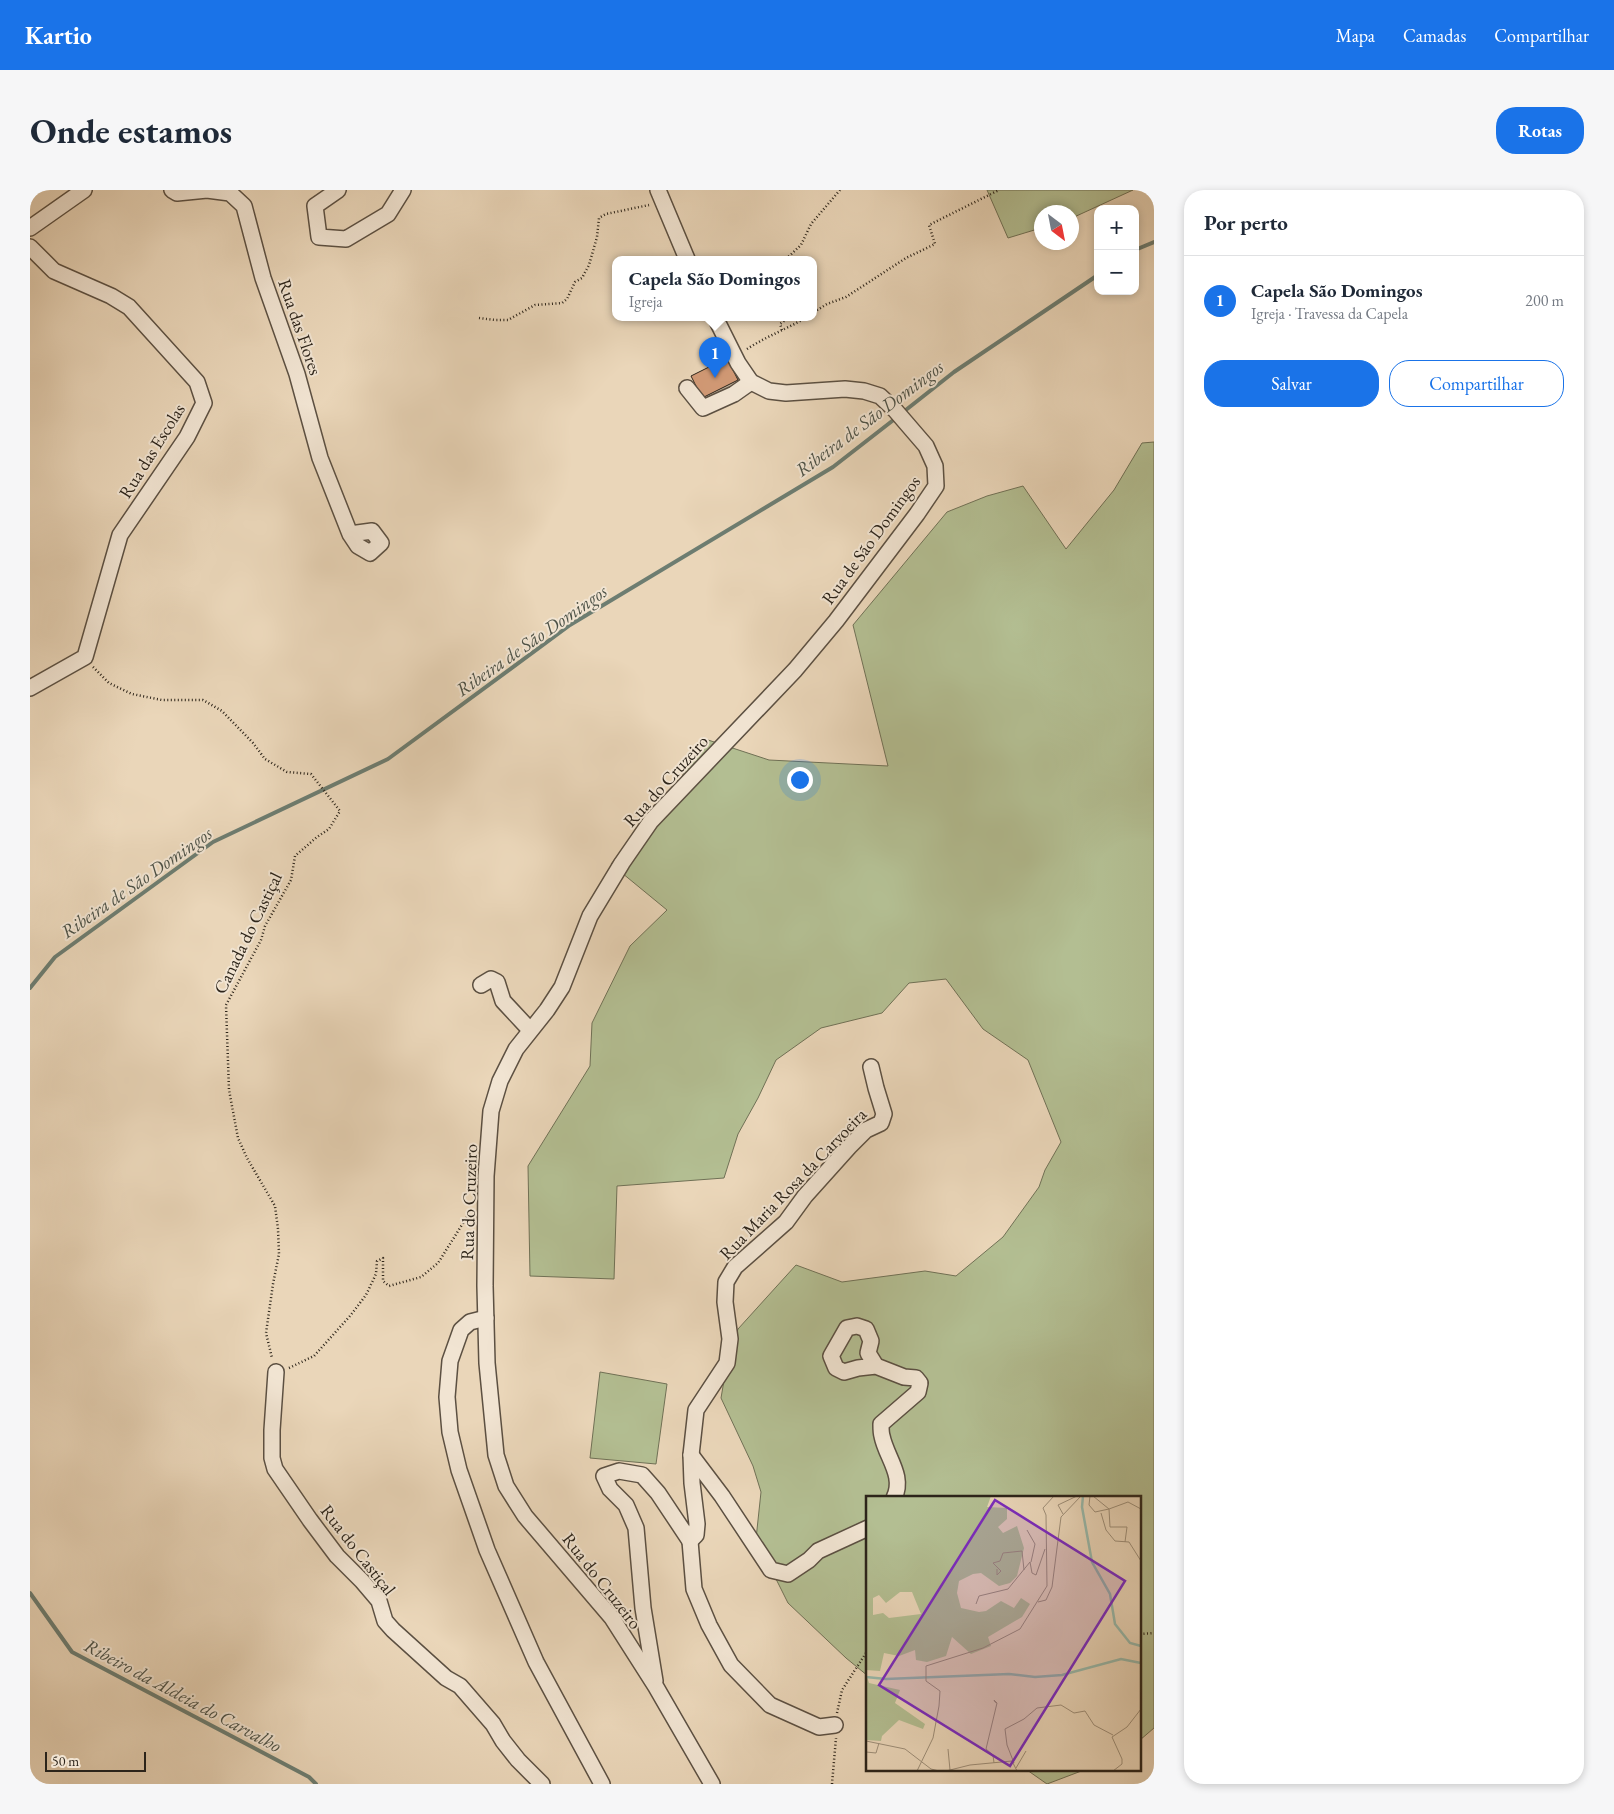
<!DOCTYPE html>
<html lang="pt">
<meta charset="utf-8">
<style>
body{margin:0;font-family:"EB Garamond",serif;background:#f6f6f7;color:#1f2937}
.controls{position:absolute;right:15px;top:15px;display:grid;overflow:hidden;border-radius:10px;box-shadow:0 2px 8px #0003}
.controls button{width:45px;height:45px;display:grid;place-items:center;padding:0;border:0;border-bottom:1px solid #e0e1e3;background:#fff;color:#1f2937;font:25px sans-serif}
.compass{position:absolute;left:1004px;top:15px;width:45px;height:45px;border-radius:50%;background:#fff;box-shadow:0 2px 8px #0003;rotate:148deg}
.scale{position:absolute;left:15px;bottom:12px;width:101px;box-sizing:border-box;padding-left:5px;border:2px solid #2c241a;border-top:0;font-size:14px;line-height:18px;white-space:nowrap;color:#2c241a;-webkit-text-stroke:4px #f1e4d2;paint-order:stroke}
.you{position:absolute;left:769px;top:589px;width:18px;height:18px;margin:-12px;border:4px solid #fff;border-radius:50%;background:#1a73e8;box-shadow:0 0 0 8px #1a73e833}
.badge{display:grid;place-items:center;width:32px;height:32px;border-radius:50%;background:#1a73e8;color:#fff;font-size:16px;font-weight:700}
.pin{position:absolute;translate:-50% -41px;filter:drop-shadow(0 1px 2px #0008)}
.pin::after{content:'';position:absolute;top:26px;width:18px;height:15px;background:inherit;clip-path:polygon(0 0,100% 0,50% 100%)}
.popup{position:absolute;left:582px;top:66px;width:205px;height:65px;box-sizing:border-box;display:grid;place-content:center;border-radius:10px;background:#fff;filter:drop-shadow(0 1px 4px #0005);font-size:16px;white-space:nowrap;color:#747a83}
.popup b{font-size:19px;color:#1f2937}
.popup::after{content:'';position:absolute;left:50%;top:100%;margin-left:-10px;border:10px solid transparent;border-top-color:#fff}
.list{margin:0;padding:0;list-style:none}
h2{display:flex;justify-content:space-between;align-items:center;height:65px;margin:0;padding:0 20px;font-size:21px}
h2 small{font-size:16px;font-weight:400;color:#747a83}
.list li{display:grid;grid-template-columns:32px 1fr auto;gap:15px;align-items:center;box-sizing:border-box;height:90px;padding:0 20px;border-top:1px solid #e0e1e3}
.list b{display:block;font-size:19px;white-space:nowrap}
.list p{margin:0;font-size:16px;white-space:nowrap;color:#747a83}
.list em{font-size:16px;font-style:normal;color:#747a83}
.actions{display:flex;gap:10px;padding:15px 20px}
.actions a{flex:1;padding:11px 0;border:1px solid #1a73e8;border-radius:20px;text-align:center;font-size:18px;color:#1a73e8}
.actions .main{background:#1a73e8;color:#fff}
.map{position:relative;flex:none;width:1124px;height:1594px;overflow:hidden;border-radius:20px}
header{display:flex;align-items:center;gap:30px;box-sizing:border-box;height:70px;padding:0 25px;background:#1a73e8;color:#fff}
header strong{font-size:24px}
nav{display:flex;gap:28px;margin-inline-start:auto;font-size:18px}
.intro{display:flex;align-items:center;justify-content:space-between;box-sizing:border-box;height:120px;padding:0 30px}
h1{margin:0;font-size:35px}
.button{padding:12px 22px;border-radius:20px;background:#1a73e8;color:#fff;font-size:18px;font-weight:700}
main{display:flex;gap:30px;padding:0 30px}
aside{flex:1;background:#fff;border-radius:20px;box-shadow:0 2px 8px #0003}
.map>svg:first-child{display:block}
</style>
<header>
<strong>Kartio</strong>
<nav><a>Mapa</a><a>Camadas</a><a>Compartilhar</a></nav>
</header>
<div class="intro"><h1>Onde estamos</h1><a class="button">Rotas</a></div>
<main>
<div class="map">
<svg width="1124" height="1594" viewBox="0 0 1124 1594">
<rect width="100%" height="100%" fill="#ead6b9"/>
<filter id="stains"><feTurbulence type="fractalNoise" baseFrequency=".004" numOctaves="4"/><feColorMatrix values="0 0 0 0 .2 0 0 0 0 .09 0 0 0 0 .02 0 0 0 .5 -.17"/></filter>
<radialGradient id="worn" r=".72"><stop offset=".6" stop-color="#630" stop-opacity="0"/><stop offset="1" stop-color="#630" stop-opacity=".3"/></radialGradient>
<g fill="#b3be92" stroke="#707156">
<polygon points="957,0 1103,0 1042,28 1042,22 1012,22 1011,38 978,48"/>
<polygon points="1124,252 1124,1538 1110,1550 1110,1308 838,1308 838,1486 816,1468 758,1413 726,1349 731,1302 723,1276 691,1208 696,1179 708,1139 766,1075 812,1092 895,1081 926,1086 973,1047 1009,997 1015,980 1031,952 998,870 953,839 916,789 879,793 852,823 791,838 746,870 728,908 708,944 694,988 587,996 584,1089 500,1086 498,976 560,876 562,833 600,756 637,720 581,674 644,602 672,548 739,570 858,576 823,435 917,322 957,306 993,296 1036,359 1084,300 1112,253"/>
<polygon points="570,1182 637,1194 626,1274 560,1268"/>
<polygon points="997,1580 1054,1580 1017,1594"/>
</g>
<polygon fill="#0003" points="697,170 704,174 714,195 680,211 673,207"/>
<g fill="none" stroke-linecap="round" stroke-linejoin="round">
<g stroke="#6d7d71" stroke-width="4">
<polyline points="1105,60 1124,52"/>
<polyline points="872,223 924,182 1068,85"/>
<polyline points="0,798 25,767 183,652 358,569 540,435 803,277 866,228"/>
<polyline points="0,1403 42,1462 279,1587 286,1594"/>
</g>
</g>
<polygon fill="#d19975" stroke="#2c241a" points="697,168 708,190 672,208 661,186"/>
<g fill="none" stroke-linecap="round" stroke-linejoin="round">
<g stroke="#5c5042" stroke-width="18">
<g id="minor">
<polyline points="142,0 147,3 177,0 200,3 214,16 233,88 267,184 290,268 320,344 328,356 340,363 351,353 342,341 320,344"/>
<polyline points="308,0 285,16 289,47 316,49 358,24 373,0"/>
<polyline points="628,0 657,69"/>
<polyline points="0,38 54,0"/>
<polyline points="0,57 24,81 81,106 99,117 167,192 174,213 157,247 90,345 55,467 0,498"/>
<polyline points="657,198 673,218 704,204 721,192"/>
<polyline points="451,795 461,789 467,792 473,811 500,840"/>
<polyline points="456,1128 440,1132 431,1140 420,1171 417,1207 420,1242 429,1280 457,1360 506,1472 572,1594"/>
<path d="M846,1176l-8,-13 3,-12 -5,-12 -9,-3 -10,2 -16,28 5,12 8,4 14,-4 18,-2 28,11 12,1 4,5 -2,9 -37,32c0,4 0,9 1,12 4,21 23,40 12,62"/>
<polyline points="246,1182 242,1240 242,1268 245,1279 280,1330 307,1366 332,1391 349,1411 355,1431 363,1440 416,1488 430,1496 463,1534 473,1551 488,1570 512,1594"/>
<polyline points="661,1265 692,1306 741,1380 758,1384 779,1370 788,1361 838,1338"/>
<polyline points="660,1351 664,1399 679,1435 701,1475 740,1515 789,1537 805,1535"/>
<polyline points="625,1491 613,1418 606,1338 596,1315 580,1299 574,1286 589,1281 612,1285 628,1303 660,1351 666,1345 667,1334 662,1293 661,1265 666,1220 697,1173 700,1149 695,1112 696,1092 705,1077 756,1032 775,1006 819,957 836,940 851,933 854,924 846,898 841,877"/>
<polyline points="682,1594 626,1497 582,1428 495,1326 476,1296 466,1265 457,1173 455,1096 456,986 461,921 470,891 486,859 517,820 532,797 560,726 592,673 621,631 765,480 806,431 887,324 906,296 905,276 896,256 865,220 850,206 834,201 815,199 756,203 739,201 721,192 708,173 685,127"/>
</g>
</g>
<g stroke="#2c241a" stroke-width="2.5" stroke-dasharray="1 2.5" stroke-linecap="butt">
<polyline points="756,69 771,55 781,34 810,0"/>
<polyline points="784,122 797,114 816,107 876,68 905,54 899,35 969,0"/>
<polyline points="449,128 465,130 478,130 505,115 532,113 537,109 545,92 552,88 559,75 567,47 569,28 576,24 619,15"/>
<polyline points="752,140 750,134 759,127"/>
<path d="M717,159c20,-13 40,-20 60,-32"/>
<polyline points="63,477 79,493 102,504 132,510 173,510 192,521 223,553 235,569 257,582 281,584 310,621 299,639 287,647 265,666 261,690 235,736 231,750 196,815 199,900 208,948 217,968 245,1016 248,1039 249,1064 243,1094 236,1143 242,1168"/>
<polyline points="259,1178 284,1166 320,1126 336,1105 346,1084 347,1071 353,1068 353,1091 359,1096 391,1087 408,1073 442,1019"/>
<polyline points="1110,1444 1124,1443"/>
<polyline points="807,1523 812,1500 838,1460"/>
<polyline points="802,1594 806,1548"/>
</g>
<use href="#minor" stroke="#f1e4d2" stroke-width="15"/>
</g>
<g text-anchor="middle" stroke-width="4" stroke-linejoin="round" paint-order="stroke">
<g font-size="18" fill="#2c241a" stroke="#f1e4d2">
<text transform="translate(270 137) rotate(71)" y="6">Rua das Flores</text>
<text transform="translate(122 261) rotate(-58)" y="6">Rua das Escolas</text>
<text transform="translate(841 350) rotate(-54)" y="6">Rua de São Domingos</text>
<text transform="translate(636 591) rotate(-48)" y="6">Rua do Cruzeiro</text>
<text transform="translate(218 743) rotate(-64)" y="6">Canada do Castiçal</text>
<text transform="translate(763 994) rotate(-46)" y="6">Rua Maria Rosa da Carvoeira</text>
<text transform="translate(439 1012) rotate(-88)" y="6">Rua do Cruzeiro</text>
<text transform="translate(328 1360) rotate(52)" y="6">Rua do Castiçal</text>
<text transform="translate(572 1391) rotate(52)" y="6">Rua do Cruzeiro</text>
</g>
<g font-size="19" font-style="italic" fill="#4c5146" stroke="#f1e4d2">
<text transform="translate(839 228) rotate(-37)" y="7">Ribeira de São Domingos</text>
<text transform="translate(501 450) rotate(-35)" y="7">Ribeira de São Domingos</text>
<text transform="translate(106 692) rotate(-35)" y="7">Ribeira de São Domingos</text>
<text transform="translate(153 1505) rotate(28)" y="7">Ribeiro da Aldeia do Carvalho</text>
</g>
</g>
<g transform="translate(836 1306)">
<rect width="275" height="275" fill="#ead6b9"/>
<path d="M0,0h125l-4,11 20,1v11l-9,8 5,6 14,-7 7,22 -7,28 -7,7 -11,3 -18,-13 -8,1 -14,7 -2,12 4,15 18,4 7,-1 15,-10 13,7 7,-10 9,6 -8,13 -34,20 3,9 -20,8 -19,-17 -6,19 -19,6 -11,-2 -1,-10 -16,6 -15,-3 -4,18 -14,-1zM34,96h12l9,22 -32,4 -6,-5 -10,2v-17l6,-3 7,8zM0,177l3,10 31,7 -5,13 30,21 -2,5 -24,-9 -17,16 -1,5 -15,-1z" fill="#b3be92" fill-rule="evenodd"/>
<path fill="none" stroke="#98b9ab" stroke-width="2.5" d="M217,0l-1,11 10,55 18,32 5,30 15,19 11,3M0,181l20,2 123,-5 26,3 27,-2 59,-16 20,4"/>
<path fill="none" stroke="#9e8f79" stroke-width="1" d="M224,0l-1,9 6,7 14,-3 1,18h17l-2,15M227,0l16,13 19,-7 13,7M177,12l11,-12M235,17l5,17 9,11 14,1 12,19M197,18l-5,-9 19,-9M161,34l8,14 -4,18M131,73v6l4,-4 -8,-8 7,-2 3,-8 19,-2 2,19M172,106l8,-2 6,-13 9,-70 20,-21M110,108l3,-8 29,-7 22,-27 2,11 4,2 9,-26M0,245l39,8 26,20 8,2M82,253l2,21M0,256l10,1 3,-10M128,267l-1,-8 -7,-6 11,-46 -3,-3 1,2 2,1M148,267l-7,-18 -2,-16 19,-10 13,-11 24,-3 13,8 11,-2 9,14 19,10M150,272l10,-17M51,275l16,-33 6,-32 1,-15 -14,-10v-15l57,-18 37,-19 27,-43 -1,-71 -3,-7M80,275l24,-6 42,-4 5,10M247,275l9,-7v-5l-10,-22 15,-10 14,-18"/>
<path fill="#7b2cbf" fill-opacity="0.15" stroke="#7b2cbf" stroke-width="2.5" d="M129,4l130,81 -115,185 -131,-81z"/>
<rect width="275" height="275" fill="none" stroke="#2c241a" stroke-width="2.5"/>
</g>
<rect width="100%" height="100%" filter="url(#stains)"/>
<rect width="100%" height="100%" fill="url(#worn)"/>
</svg>
<div class="controls">
<button>+</button>
<button>−</button>
</div>
<svg class="compass" viewBox="-18 -18 36 36"><path d="M0-13l5 13h-10z" fill="#e53935"/><path d="M0 13l5-13h-10z" fill="#747a83"/></svg>
<div class="scale">50 m</div>
<div class="you"></div>
<div class="pin badge" style="left:685px;top:188px">1</div>
<div class="popup"><b>Capela São Domingos</b>Igreja</div>
</div>
<aside>
<h2>Por perto<small></small></h2>
<ul class="list">
<li><span class="badge">1</span><div><b>Capela São Domingos</b><p>Igreja · Travessa da Capela</p></div><em>200 m</em></li>
</ul>
<div class="actions"><a class="main">Salvar</a><a>Compartilhar</a></div>
</aside>
</main>
